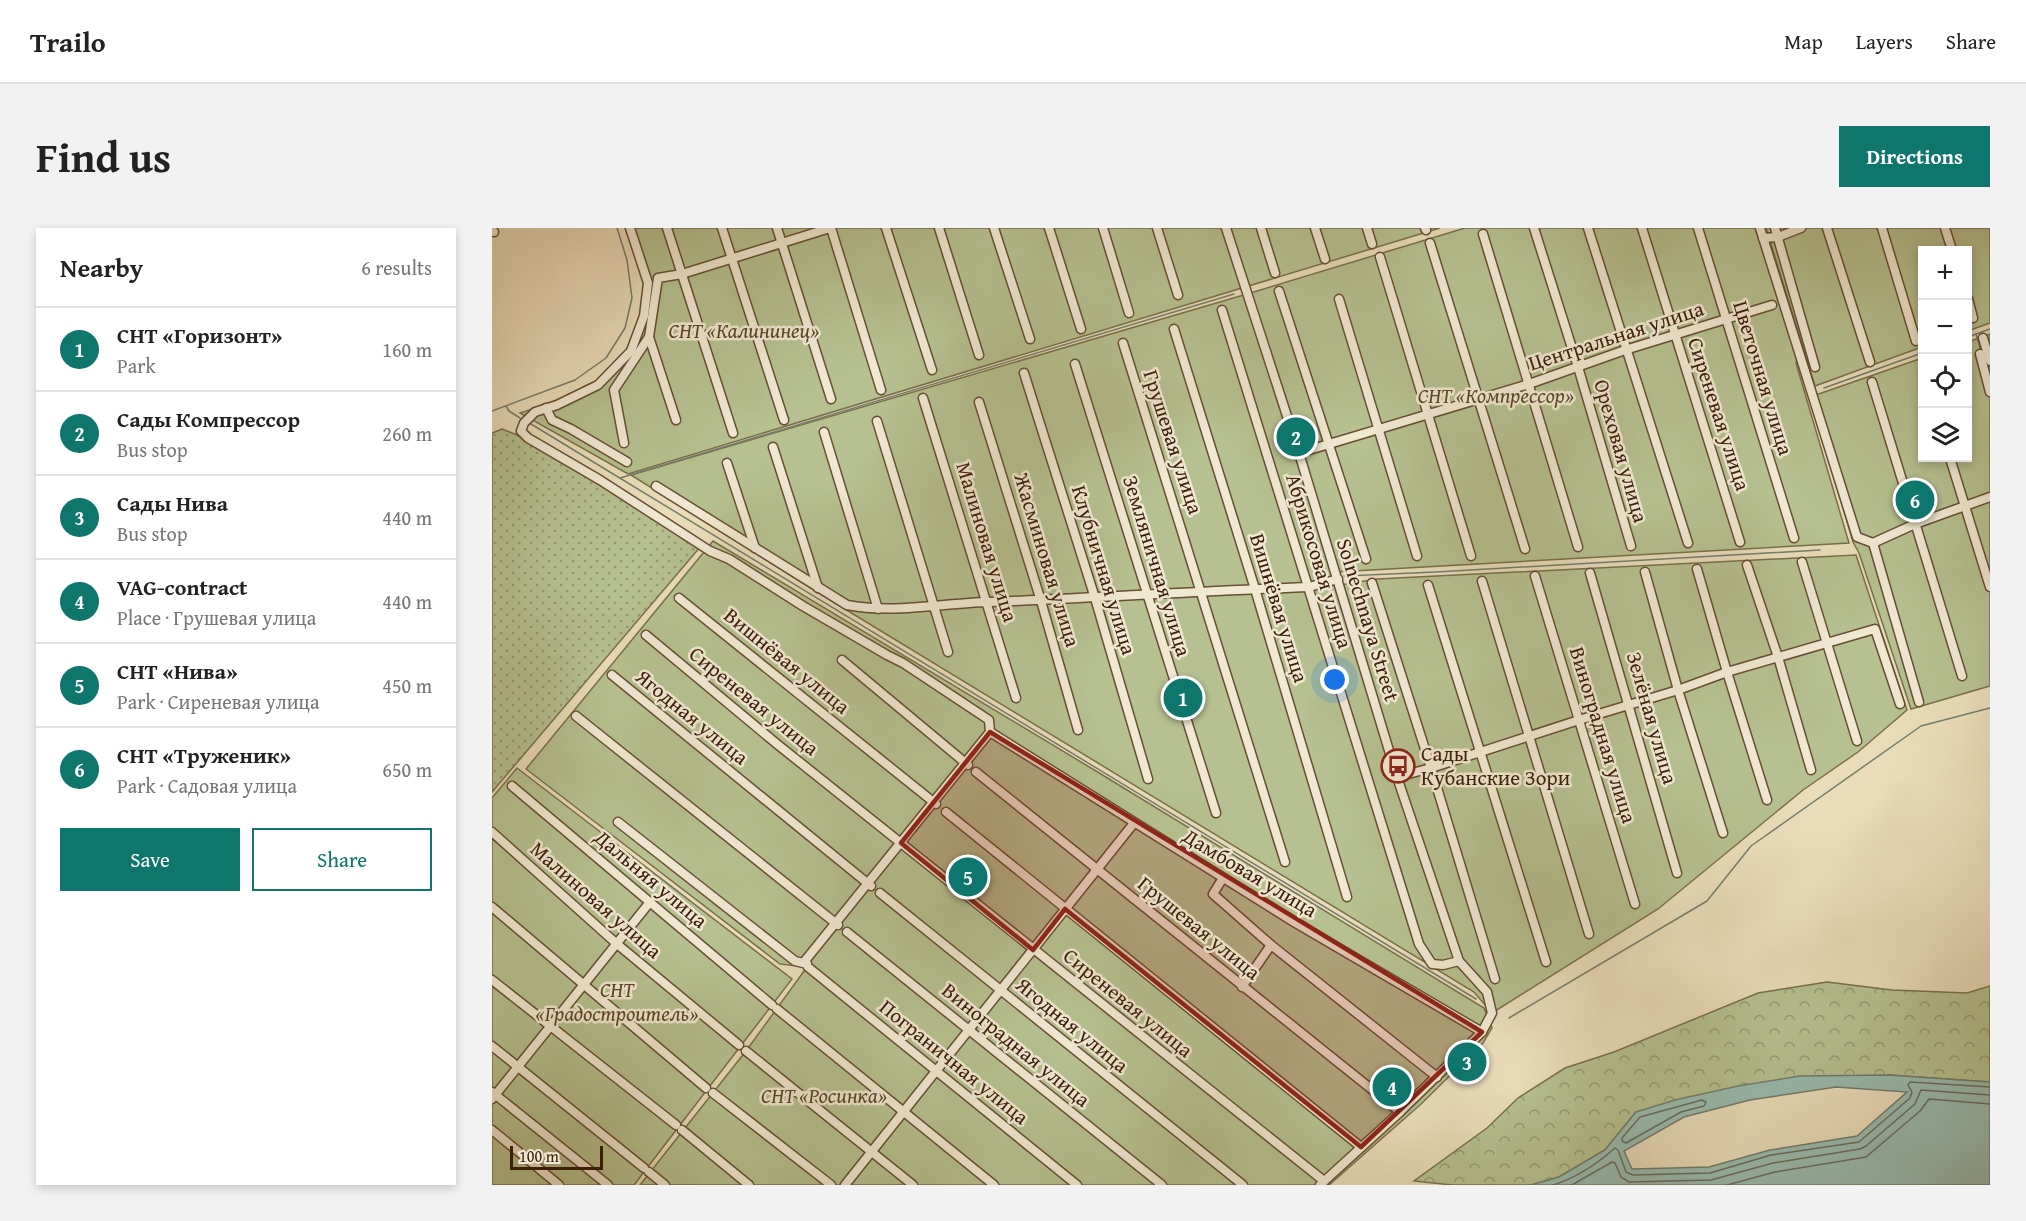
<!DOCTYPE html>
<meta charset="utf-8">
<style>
body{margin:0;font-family:"Gentium Book Plus",serif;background:#f2f2f2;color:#222}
.controls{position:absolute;right:18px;top:18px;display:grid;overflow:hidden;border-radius:0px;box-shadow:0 3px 9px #0003}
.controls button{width:54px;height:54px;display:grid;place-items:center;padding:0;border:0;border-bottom:2px solid #e0e0e0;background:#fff;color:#222;font:30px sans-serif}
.scale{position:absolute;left:18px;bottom:15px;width:93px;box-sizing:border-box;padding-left:6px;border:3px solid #3d1e09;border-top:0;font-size:16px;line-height:21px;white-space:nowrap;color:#3d1e09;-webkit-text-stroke:4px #f1e8d2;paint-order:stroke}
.you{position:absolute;left:843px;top:452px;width:21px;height:21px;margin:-15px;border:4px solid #fff;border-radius:50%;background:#1a73e8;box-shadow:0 0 0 9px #1a73e833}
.badge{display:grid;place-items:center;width:39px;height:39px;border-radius:50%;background:#0f766e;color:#fff;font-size:20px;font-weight:700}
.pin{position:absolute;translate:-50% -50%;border:3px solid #fff;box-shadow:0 2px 6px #0006}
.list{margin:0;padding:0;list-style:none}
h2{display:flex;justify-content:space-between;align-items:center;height:78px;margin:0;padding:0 24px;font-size:26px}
h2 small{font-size:20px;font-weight:400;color:#767676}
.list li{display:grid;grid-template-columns:39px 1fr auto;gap:18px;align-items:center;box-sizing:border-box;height:84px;padding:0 24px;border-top:2px solid #e0e0e0}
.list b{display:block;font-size:22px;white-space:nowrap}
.list p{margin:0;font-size:20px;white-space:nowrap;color:#767676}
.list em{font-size:20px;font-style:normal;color:#767676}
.actions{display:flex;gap:12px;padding:18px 24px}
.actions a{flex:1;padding:14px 0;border:2px solid #0f766e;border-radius:0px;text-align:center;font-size:21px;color:#0f766e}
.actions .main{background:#0f766e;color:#fff}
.icon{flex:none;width:33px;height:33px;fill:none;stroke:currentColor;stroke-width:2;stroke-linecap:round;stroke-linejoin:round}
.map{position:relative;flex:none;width:1498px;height:957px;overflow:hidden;border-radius:0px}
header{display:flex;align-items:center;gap:36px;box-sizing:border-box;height:84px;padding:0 30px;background:#fff;border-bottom:2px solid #e0e0e0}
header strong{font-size:28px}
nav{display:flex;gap:33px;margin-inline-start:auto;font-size:21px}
.intro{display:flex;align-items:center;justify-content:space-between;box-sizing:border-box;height:144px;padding:0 36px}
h1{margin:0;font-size:42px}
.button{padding:15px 27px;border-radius:0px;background:#0f766e;color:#fff;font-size:21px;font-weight:700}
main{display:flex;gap:36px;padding:0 36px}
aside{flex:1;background:#fff;border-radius:0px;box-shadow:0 3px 9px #0003}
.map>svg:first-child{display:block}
</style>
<header>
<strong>Trailo</strong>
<nav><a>Map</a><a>Layers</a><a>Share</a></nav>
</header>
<div class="intro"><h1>Find us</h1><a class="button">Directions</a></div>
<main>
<aside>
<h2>Nearby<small>6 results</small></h2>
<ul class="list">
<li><span class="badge">1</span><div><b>СНТ «Горизонт»</b><p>Park</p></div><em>160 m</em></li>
<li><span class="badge">2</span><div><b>Сады Компрессор</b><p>Bus stop</p></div><em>260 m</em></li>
<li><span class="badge">3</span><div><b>Сады Нива</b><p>Bus stop</p></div><em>440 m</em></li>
<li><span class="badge">4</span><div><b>VAG-contract</b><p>Place · Грушевая улица</p></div><em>440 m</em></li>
<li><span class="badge">5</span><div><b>СНТ «Нива»</b><p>Park · Сиреневая улица</p></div><em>450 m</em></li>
<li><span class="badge">6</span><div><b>СНТ «Труженик»</b><p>Park · Садовая улица</p></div><em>650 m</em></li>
</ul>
<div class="actions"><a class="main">Save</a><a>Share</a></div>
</aside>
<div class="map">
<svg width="1498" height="957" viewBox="0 0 1498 957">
<defs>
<pattern id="grass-dots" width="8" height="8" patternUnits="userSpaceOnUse" patternTransform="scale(1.5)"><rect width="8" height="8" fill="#b6c090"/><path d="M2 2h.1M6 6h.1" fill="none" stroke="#959b74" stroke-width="1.8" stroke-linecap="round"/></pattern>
<pattern id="forest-crowns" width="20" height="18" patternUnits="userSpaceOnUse" patternTransform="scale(1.5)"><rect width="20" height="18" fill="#b6c090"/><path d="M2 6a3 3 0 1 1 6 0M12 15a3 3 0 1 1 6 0" fill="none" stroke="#959b74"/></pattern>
</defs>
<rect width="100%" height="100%" fill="#eadcba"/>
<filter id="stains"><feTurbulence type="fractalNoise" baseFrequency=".00333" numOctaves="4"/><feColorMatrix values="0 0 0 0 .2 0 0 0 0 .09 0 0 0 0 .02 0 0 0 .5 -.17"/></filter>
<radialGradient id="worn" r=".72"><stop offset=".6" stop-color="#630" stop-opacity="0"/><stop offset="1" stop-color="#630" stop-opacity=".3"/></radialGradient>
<polygon fill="url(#grass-dots)" stroke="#7a6f4c" stroke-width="1.5" points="10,201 25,207 209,318 0,564 0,205"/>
<polygon fill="url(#forest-crowns)" stroke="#7a6f4c" stroke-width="1.5" points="1335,754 1400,762 1475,765 1498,758 1498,854 1397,847 1144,884 1113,922 1067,949 1039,957 960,957 922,953 995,900 1026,870 1073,840 1122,824 1266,765"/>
<g fill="#b6c090" stroke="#7a6f4c" stroke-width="1.5">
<path d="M135,0h813l-812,246 -108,-61c24,-8 51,-16 73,-29 35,-22 58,-71 50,-112 -3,-15 -10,-30 -16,-44z"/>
<polygon points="973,0 1271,0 1309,122 1304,135 1357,315 844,344 848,357 885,351 1364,327 1415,482 1366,524 1311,562 1166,681 1000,785 982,764 325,364 139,247 755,66"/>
<polygon points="1274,0 1498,0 1498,95 1476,103 1476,22 1430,22 1430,119 1323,158"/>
<polygon points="1498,106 1498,458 1419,481 1367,325 1361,314 1318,169 1430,130 1430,230 1476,230 1476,114"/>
<polygon points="221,313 604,543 992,780 1000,800 991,815 928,877 837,957 148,957 254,823 315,739 288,736 34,541"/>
<polygon points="25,540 300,751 142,957 0,957 0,570"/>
</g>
<path fill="#98bcaf" stroke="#747d6d" stroke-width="1.5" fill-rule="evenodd" d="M1397,847l101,7v103h-459l28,-8 46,-27 31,-38 39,-12 63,-14 62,-10zM1344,859l71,5 -50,44 -87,14 -61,17 -77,2 -8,-18 60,-34 66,-17z"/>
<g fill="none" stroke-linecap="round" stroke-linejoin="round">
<g stroke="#6a6d5c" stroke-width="1.5">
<polygon points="1210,872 1214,874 1212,878 1189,884 1134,915 1130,913 1130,910 1148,889"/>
<path d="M1061,957c23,-7 45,-22 62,-37l3,2 8,22 7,3 77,-2 61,-18 88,-13 51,-44 2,-6 -4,-7 2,-3 80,5"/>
<polyline points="1080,957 1120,934 1123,935 1129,949 1137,954 1219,952 1281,935 1368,921 1374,918 1423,876 1429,862 1498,867"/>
<polyline points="1235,957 1283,944 1374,929 1428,883 1437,871 1498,876"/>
</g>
<g stroke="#747d6d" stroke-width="1.5">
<polyline points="1484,106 1489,123"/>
<polyline points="1476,109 1498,101"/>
<polyline points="1332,160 1430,125"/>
<polyline points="14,178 17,183 28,190"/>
<polyline points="0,183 83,152 114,130 133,100 140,70 135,32 125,0"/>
<polyline points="39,196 984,771"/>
<polyline points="128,250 742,66"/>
<polyline points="852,348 944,344 1328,322"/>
<polyline points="1017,790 1215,673 1259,618 1429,498 1498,480"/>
</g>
<g stroke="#684e35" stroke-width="11">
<g id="minor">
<polyline points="138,0 156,55 152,88 139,123 106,157 65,177 43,184 32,195 29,203 36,210 108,252 218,323 237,331 311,378 395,427 411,435 497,492 498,504 312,734"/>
<polyline points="175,0 241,205"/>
<polyline points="230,0 292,192"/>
<polyline points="285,0 339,171"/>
<polyline points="339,0 389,162"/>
<polyline points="394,0 440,142"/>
<polyline points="447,0 487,127"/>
<polyline points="502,0 538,111"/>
<polyline points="557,0 589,101"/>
<polyline points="611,0 637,85"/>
<polyline points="665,0 686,67"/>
<polyline points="734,0 807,225 905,549 967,733 995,764 1000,785 990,804 908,884 828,957"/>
<polyline points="769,0 783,45"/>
<polyline points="823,0 833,31"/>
<polyline points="875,0 880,16"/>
<polyline points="933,0 934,2"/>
<polyline points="1042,0 1086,139 1139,318"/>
<polyline points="1096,0 1196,315"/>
<polyline points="1150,0 1248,314"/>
<polyline points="1206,0 1302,310"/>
<polyline points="1268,0 1365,309 1381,315 1427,474"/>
<polyline points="1283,0 1323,139"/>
<polyline points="1335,0 1378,134"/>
<polyline points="1390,0 1424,113"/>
<polyline points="1453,0 1460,22"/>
<polyline points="0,4 2,4"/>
<polyline points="991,6 1086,319"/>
<polyline points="1271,10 1286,9 1309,0"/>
<polyline points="938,15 1033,321"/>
<polyline points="888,29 979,328"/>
<polyline points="787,63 874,331"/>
<polyline points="847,71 925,328"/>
<polyline points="1476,71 1481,90"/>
<polyline points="730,82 927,716 940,736 951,737 967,733"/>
<polyline points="682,101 763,361 855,669"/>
<polyline points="157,109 184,192"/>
<polyline points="1491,110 1498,133"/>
<polyline points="631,115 793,634"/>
<polyline points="1488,126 1498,164"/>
<polyline points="583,136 724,585"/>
<polyline points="532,145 603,370 656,551"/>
<polyline points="1380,154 1470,448"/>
<polyline points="431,170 524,470"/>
<polyline points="487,174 549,373 586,502"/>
<polyline points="54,180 60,192 79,201 135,234"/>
<polyline points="385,193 456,424"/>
<polyline points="332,204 386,381"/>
<polyline points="132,215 122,162 157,109 166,50 190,46 338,0"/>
<polyline points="281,219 326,360"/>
<polyline points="807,225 1037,156 1133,122 1280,77"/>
<polyline points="1458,230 1498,359"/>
<polyline points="235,235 263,320"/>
<path d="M164,258l191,119c46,9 95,-2 142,-3 106,-4 213,-11 320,-15l29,-8"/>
<polyline points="1381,315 1423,296 1498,269"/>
<polyline points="1310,334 1365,513"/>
<polyline points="1255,337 1286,429 1319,542"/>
<polyline points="1205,341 1235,444 1275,572"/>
<polyline points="1153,344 1186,462 1231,605"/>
<polyline points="1098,345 1185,645"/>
<polyline points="1043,348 1143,676"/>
<polyline points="990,353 1097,706"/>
<polyline points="880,355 939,540 1003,751"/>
<polyline points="936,357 1054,734"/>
<polyline points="187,370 444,576"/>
<polyline points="154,407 285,516 832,953"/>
<polyline points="350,432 476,537"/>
<polyline points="120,447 379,658"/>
<polyline points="84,488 346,697"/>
<polyline points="498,504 802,694 990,804"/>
<polyline points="484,544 908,884"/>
<polyline points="905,549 939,540 1087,492 1186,462 1235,444 1383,401 1408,476"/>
<polyline points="20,558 280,777"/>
<polyline points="454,584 869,919"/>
<polyline points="126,594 303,733 315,736"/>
<polyline points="0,604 125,716 247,817"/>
<polyline points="731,650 721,666 779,717 945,849"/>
<polyline points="388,665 751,957"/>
<polyline points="0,679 214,860"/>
<polyline points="355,704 670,957"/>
<polyline points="316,739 585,957"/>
<polyline points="0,752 184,897"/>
<polyline points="750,759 779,717"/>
<polyline points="285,781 502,957"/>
<polyline points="0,818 152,940"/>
<polyline points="254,823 421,957"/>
<polyline points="0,864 116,957"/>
<polyline points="221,865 339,957"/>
<polyline points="0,871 158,674"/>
<polyline points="0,902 67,957"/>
<polyline points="190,902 257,957"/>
<polyline points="157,944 173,957"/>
<polyline points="353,957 642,595"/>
</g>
</g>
<use href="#minor" stroke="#f1e8d2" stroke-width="8"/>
</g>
<path fill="#8f2418" fill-opacity="0.2" stroke="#8f2418" stroke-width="4.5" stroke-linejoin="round" d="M498,504l492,300 -121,115 -296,-238 -32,41 -132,-107z"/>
<defs>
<g id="bus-ring" transform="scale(1.725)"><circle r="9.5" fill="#f1e8d2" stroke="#8f2418" stroke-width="1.5"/><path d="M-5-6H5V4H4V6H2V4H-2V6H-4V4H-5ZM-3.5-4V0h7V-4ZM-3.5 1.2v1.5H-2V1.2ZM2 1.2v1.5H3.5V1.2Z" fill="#8f2418"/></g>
</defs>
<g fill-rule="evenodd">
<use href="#bus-ring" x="906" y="538"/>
</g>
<g text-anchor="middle" stroke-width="5" stroke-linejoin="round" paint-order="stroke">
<g font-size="21" font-style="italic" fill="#5b462b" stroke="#f1e8d2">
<text x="252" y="110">СНТ «Калининец»</text>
<text x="1004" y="175">СНТ «Компрессор»</text>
<text x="125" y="769">СНТ<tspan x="125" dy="24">«Градостроитель»</tspan></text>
<text x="332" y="875">СНТ «Росинка»</text>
</g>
<g font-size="21" fill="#3d1e09" stroke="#f1e8d2">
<text transform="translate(1124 108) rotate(-18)" y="7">Центральная улица</text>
<text transform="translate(1271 150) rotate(73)" y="7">Цветочная улица</text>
<text transform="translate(1227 186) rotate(72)" y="7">Сиреневая улица</text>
<text transform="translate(681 214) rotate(72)" y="7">Грушевая улица</text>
<text transform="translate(1129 223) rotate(74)" y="7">Ореховая улица</text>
<text transform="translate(495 314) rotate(73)" y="7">Малиновая улица</text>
<text transform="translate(555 332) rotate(73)" y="7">Жасминовая улица</text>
<text transform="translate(827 333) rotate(73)" y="7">Абрикосовая улица</text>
<text transform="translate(665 338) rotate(73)" y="7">Земляничная улица</text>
<text transform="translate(612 342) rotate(73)" y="7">Клубничная улица</text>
<text transform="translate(787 380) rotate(73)" y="7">Вишнёвая улица</text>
<text transform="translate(876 392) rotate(73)" y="7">Solnechnaya Street</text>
<text transform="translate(295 433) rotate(39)" y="7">Вишнёвая улица</text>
<text transform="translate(262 473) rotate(39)" y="7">Сиреневая улица</text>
<text transform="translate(200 489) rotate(39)" y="7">Ягодная улица</text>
<text transform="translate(1160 490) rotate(74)" y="7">Зелёная улица</text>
<text transform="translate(1111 507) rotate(73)" y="7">Виноградная улица</text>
<text transform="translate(758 645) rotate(31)" y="7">Дамбовая улица</text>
<text transform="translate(159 651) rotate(40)" y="7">Дальняя улица</text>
<text transform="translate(104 672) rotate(41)" y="7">Малиновая улица</text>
<text transform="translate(707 700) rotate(39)" y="7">Грушевая улица</text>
<text transform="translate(636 775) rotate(39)" y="7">Сиреневая улица</text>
<text transform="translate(580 797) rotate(39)" y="7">Ягодная улица</text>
<text transform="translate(524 817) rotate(39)" y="7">Виноградная улица</text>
<text transform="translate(462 834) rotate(39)" y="7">Пограничная улица</text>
</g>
<g font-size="21" fill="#3d1e09" stroke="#f1e8d2" text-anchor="start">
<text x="929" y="533">Сады<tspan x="929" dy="24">Кубанские Зори</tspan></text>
</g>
</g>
<rect width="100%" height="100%" filter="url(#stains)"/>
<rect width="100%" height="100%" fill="url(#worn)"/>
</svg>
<div class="controls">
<button>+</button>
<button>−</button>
<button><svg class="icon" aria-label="locate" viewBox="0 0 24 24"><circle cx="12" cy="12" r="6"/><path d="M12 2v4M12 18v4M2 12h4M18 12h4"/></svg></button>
<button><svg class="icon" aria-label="layers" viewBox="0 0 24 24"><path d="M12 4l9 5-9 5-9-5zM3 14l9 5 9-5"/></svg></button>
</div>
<div class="scale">100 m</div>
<div class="you"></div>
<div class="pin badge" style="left:691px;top:470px">1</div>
<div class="pin badge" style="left:804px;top:209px">2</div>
<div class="pin badge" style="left:975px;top:834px">3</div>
<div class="pin badge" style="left:900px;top:859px">4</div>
<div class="pin badge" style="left:476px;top:649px">5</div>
<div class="pin badge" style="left:1423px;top:272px">6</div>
</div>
</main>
